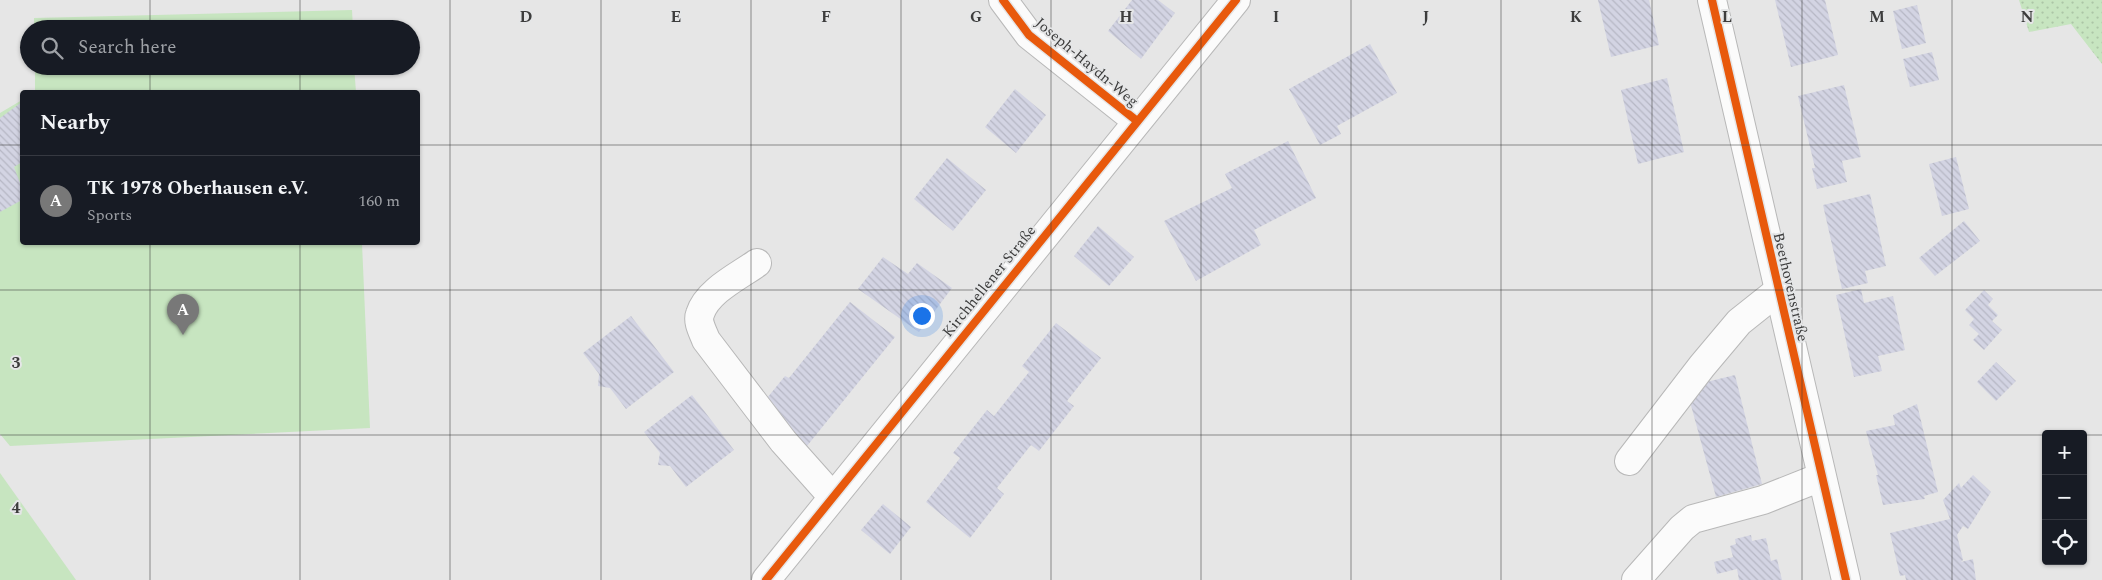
<!DOCTYPE html>
<meta charset="utf-8">
<style>
body{margin:0;font-family:Spectral,serif;background:#242831;color:#f1f3f6}
.controls{position:absolute;right:15px;bottom:15px;display:grid;overflow:hidden;border-radius:5px;box-shadow:0 1px 4px #0004}
.controls button{width:45px;height:45px;display:grid;place-items:center;padding:0;border:0;border-bottom:1px solid #363941;background:#171b24;color:#f1f3f6;font:25px sans-serif}
.you{position:absolute;left:921px;top:315px;width:18px;height:18px;margin:-12px;border:4px solid #fff;border-radius:50%;background:#1a73e8;box-shadow:0 0 0 8px #1a73e833}
.badge{display:grid;place-items:center;width:32px;height:32px;border-radius:50%;background:#787878;color:#fff;font-size:16px;font-weight:700}
.pin{position:absolute;translate:-50% -41px;filter:drop-shadow(0 1px 2px #0008)}
.pin::after{content:'';position:absolute;top:26px;width:18px;height:15px;background:inherit;clip-path:polygon(0 0,100% 0,50% 100%)}
.list{margin:0;padding:0;list-style:none}
h2{display:flex;justify-content:space-between;align-items:center;height:65px;margin:0;padding:0 20px;font-size:21px}
h2 small{font-size:16px;font-weight:400;color:#9ea1a6}
.list li{display:grid;grid-template-columns:32px 1fr auto;gap:15px;align-items:center;box-sizing:border-box;height:90px;padding:0 20px;border-top:1px solid #363941}
.list b{display:block;font-size:19px;white-space:nowrap}
.list p{margin:0;font-size:16px;white-space:nowrap;color:#9ea1a6}
.list em{font-size:16px;font-style:normal;color:#9ea1a6}
.icon{flex:none;width:28px;height:28px;fill:none;stroke:currentColor;stroke-width:2;stroke-linecap:round;stroke-linejoin:round}
.map{position:relative;flex:none;width:2102px;height:580px;overflow:hidden}
.search{position:absolute;background:#171b24;box-shadow:0 1px 4px #0004;left:20px;top:20px;width:400px;height:55px;display:flex;align-items:center;gap:12px;box-sizing:border-box;padding:0 18px;border-radius:28px;color:#9ea1a6;font-size:19px}
.panel{position:absolute;background:#171b24;box-shadow:0 1px 4px #0004;left:20px;top:90px;width:400px;height:155px;border-radius:5px}
.map>svg:first-child{display:block}
</style>
<div class="map">
<svg width="2102" height="580" viewBox="0 0 2102 580">
<defs>
<pattern id="grass-dots" width="8" height="8" patternUnits="userSpaceOnUse" patternTransform="scale(1.25)"><rect width="8" height="8" fill="#c7e5c0"/><path d="M2 2h.1M6 6h.1" fill="none" stroke="#acc5a6" stroke-width="1.8" stroke-linecap="round"/></pattern>
<pattern id="building-back-hatch" width="6" height="6" patternUnits="userSpaceOnUse" patternTransform="scale(1.25)"><rect width="6" height="6" fill="#d3d4e3"/><path d="M-1 5l2 2M0 0l6 6M5-1l2 2" fill="none" stroke="#b6b7c4"/></pattern>
</defs>
<rect width="100%" height="100%" fill="#e6e6e6"/>
<polygon fill="url(#grass-dots)" points="2019,0 2102,0 2102,64 2071,24 2029,32"/>
<g fill="#c7e5c0">
<polygon points="352,10 353,29 34,29 34,18"/>
<polygon points="35,66 354,66 356,92 35,92"/>
<polygon points="22,100 22,242 362,243 370,428 10,446 0,434 0,113"/>
<polygon points="0,473 76,580 0,580"/>
</g>
<g fill="url(#building-back-hatch)">
<polygon points="1132,0 1158,0 1175,13 1141,59 1108,31"/>
<polygon points="1598,0 1649,0 1659,45 1611,57"/>
<polygon points="1775,0 1825,0 1838,55 1791,67"/>
<polygon points="1917,5 1926,43 1902,49 1893,11"/>
<polygon points="1370,44 1397,93 1337,126 1341,134 1320,145 1289,89"/>
<polygon points="1932,52 1939,80 1910,87 1903,59"/>
<polygon points="1667,78 1684,152 1638,164 1621,90"/>
<polygon points="1844,85 1861,157 1842,161 1847,182 1817,189 1812,168 1815,168 1798,96"/>
<polygon points="1015,89 1046,115 1016,153 985,127"/>
<polygon points="22,102 22,162 14,167 22,188 22,200 0,212 0,118"/>
<polygon points="1288,141 1316,198 1254,230 1261,245 1196,281 1164,221 1232,188 1225,174"/>
<polygon points="1956,157 1969,209 1942,216 1929,164"/>
<polygon points="947,158 986,190 953,231 914,199"/>
<polygon points="1870,194 1886,266 1865,271 1868,283 1842,289 1823,205"/>
<polygon points="1964,221 1980,241 1935,276 1919,258"/>
<polygon points="1098,226 1134,257 1109,286 1074,256"/>
<polygon points="883,257 908,274 917,263 952,288 919,332 858,289"/>
<polygon points="1861,289 1864,303 1893,296 1905,350 1878,356 1882,371 1854,377 1836,295"/>
<polygon points="1984,290 1993,299 1988,305 1998,315 1992,321 2002,330 1984,350 1973,340 1979,334 1969,325 1974,319 1965,310"/>
<polygon points="850,302 895,337 807,446 780,425 763,403 785,376 789,378"/>
<polygon points="631,316 674,372 626,409 610,388 598,386 599,374 583,353"/>
<polygon points="1056,323 1101,358 1067,401 1074,406 1039,451 1031,445 997,488 1004,494 970,538 926,502 960,458 953,453 987,410 994,416 1029,372 1022,366"/>
<polygon points="1996,362 2016,381 1996,401 1977,382"/>
<polygon points="1735,375 1762,484 1716,497 1686,387"/>
<polygon points="692,395 734,450 686,487 670,466 658,465 660,453 644,432"/>
<polygon points="1917,404 1938,492 1924,496 1925,499 1883,505 1876,475 1878,475 1866,431 1895,425 1893,415"/>
<polygon points="1973,475 1991,492 1968,529 1963,526 1957,535 1963,560 1961,562 1973,559 1976,580 1906,580 1905,575 1900,576 1890,533 1950,519 1943,500 1959,483 1961,488"/>
<polygon points="883,504 911,527 890,554 861,530"/>
<polygon points="1751,535 1752,541 1766,538 1771,561 1777,559 1782,580 1739,580 1737,569 1717,574 1714,562 1733,557 1730,546 1736,544 1735,539"/>
</g>
<g fill="none" stroke-linecap="round" stroke-linejoin="round">
<g stroke="#b8b8b8" stroke-width="30">
<g id="minor">
<polyline points="1003,0 1029,35 1137,121"/>
<polyline points="1712,0 1846,580"/>
<path d="M757,263c-18,13 -50,28 -57,51 -3,8 3,18 6,26l77,101 49,55"/>
<polyline points="1629,461 1702,366 1739,322 1778,291"/>
<polyline points="1636,580 1682,528 1693,519 1763,500 1821,477"/>
</g>
</g>
<g stroke="#b8b8b8" stroke-width="30">
<polyline id="major" points="766,580 1236,0"/>
</g>
<use href="#minor" stroke="#fbfbfb" stroke-width="28"/>
<use href="#major" stroke="#fbfbfb" stroke-width="28"/>
<g stroke="#e5e6e7" stroke-width="11">
<g id="cycleway">
<polyline points="1003,0 1029,35 1137,121"/>
<polyline points="1712,0 1846,580"/>
<polyline points="766,580 1236,0"/>
</g>
</g>
<use href="#cycleway" stroke="#e8590c" stroke-width="8"/>
</g>
<path fill="none" stroke="#3d3d3d" stroke-width="1" stroke-opacity="0.55" d="M150,0v29M300,0v29M450,0v580M601,0v580M751,0v580M901,0v580M1051,0v580M1201,0v580M1351,0v580M1501,0v580M1652,0v580M1802,0v580M1952,0v580M150,66v26M300,66v26M0,145h22M418,145h1684M150,242v338M300,242v338M0,290h2102M0,435h2046M2083,435h19"/>
<g text-anchor="middle" stroke-width="4" stroke-linejoin="round" paint-order="stroke">
<g font-size="15" fill="#3d3d3d" stroke="#e5e6e7">
<text transform="translate(1087 62) rotate(40)" y="5">Joseph-Haydn-Weg</text>
<text transform="translate(989 281) rotate(-51)" y="5">Kirchhellener Straße</text>
<text transform="translate(1791 287) rotate(77)" y="5">Beethovenstraße</text>
</g>
</g>
<g font-size="16" text-anchor="middle" font-weight="bold" fill="#3d3d3d" stroke="#e5e6e7" stroke-width="4" stroke-linejoin="round" paint-order="stroke">
<text x="526" y="22">D</text>
<text x="676" y="22">E</text>
<text x="826" y="22">F</text>
<text x="976" y="22">G</text>
<text x="1126" y="22">H</text>
<text x="1276" y="22">I</text>
<text x="1426" y="22">J</text>
<text x="1576" y="22">K</text>
<text x="1727" y="22">L</text>
<text x="1877" y="22">M</text>
<text x="2027" y="22">N</text>
<text x="16" y="368">3</text>
<text x="16" y="513">4</text>
</g>
</svg>
<div class="controls">
<button>+</button>
<button>−</button>
<button><svg class="icon" aria-label="locate" viewBox="0 0 24 24"><circle cx="12" cy="12" r="6"/><path d="M12 2v4M12 18v4M2 12h4M18 12h4"/></svg></button>
</div>
<div class="you"></div>
<div class="pin badge" style="left:183px;top:335px">A</div>
<div class="search"><svg class="icon" aria-label="search" viewBox="0 0 24 24"><circle cx="10" cy="10" r="6"/><path d="M15 15l6 6"/></svg>Search here</div>
<section class="panel">
<h2>Nearby<small></small></h2>
<ul class="list">
<li><span class="badge">A</span><div><b>TK 1978 Oberhausen e.V.</b><p>Sports</p></div><em>160 m</em></li>
</ul>
</section>
</div>
